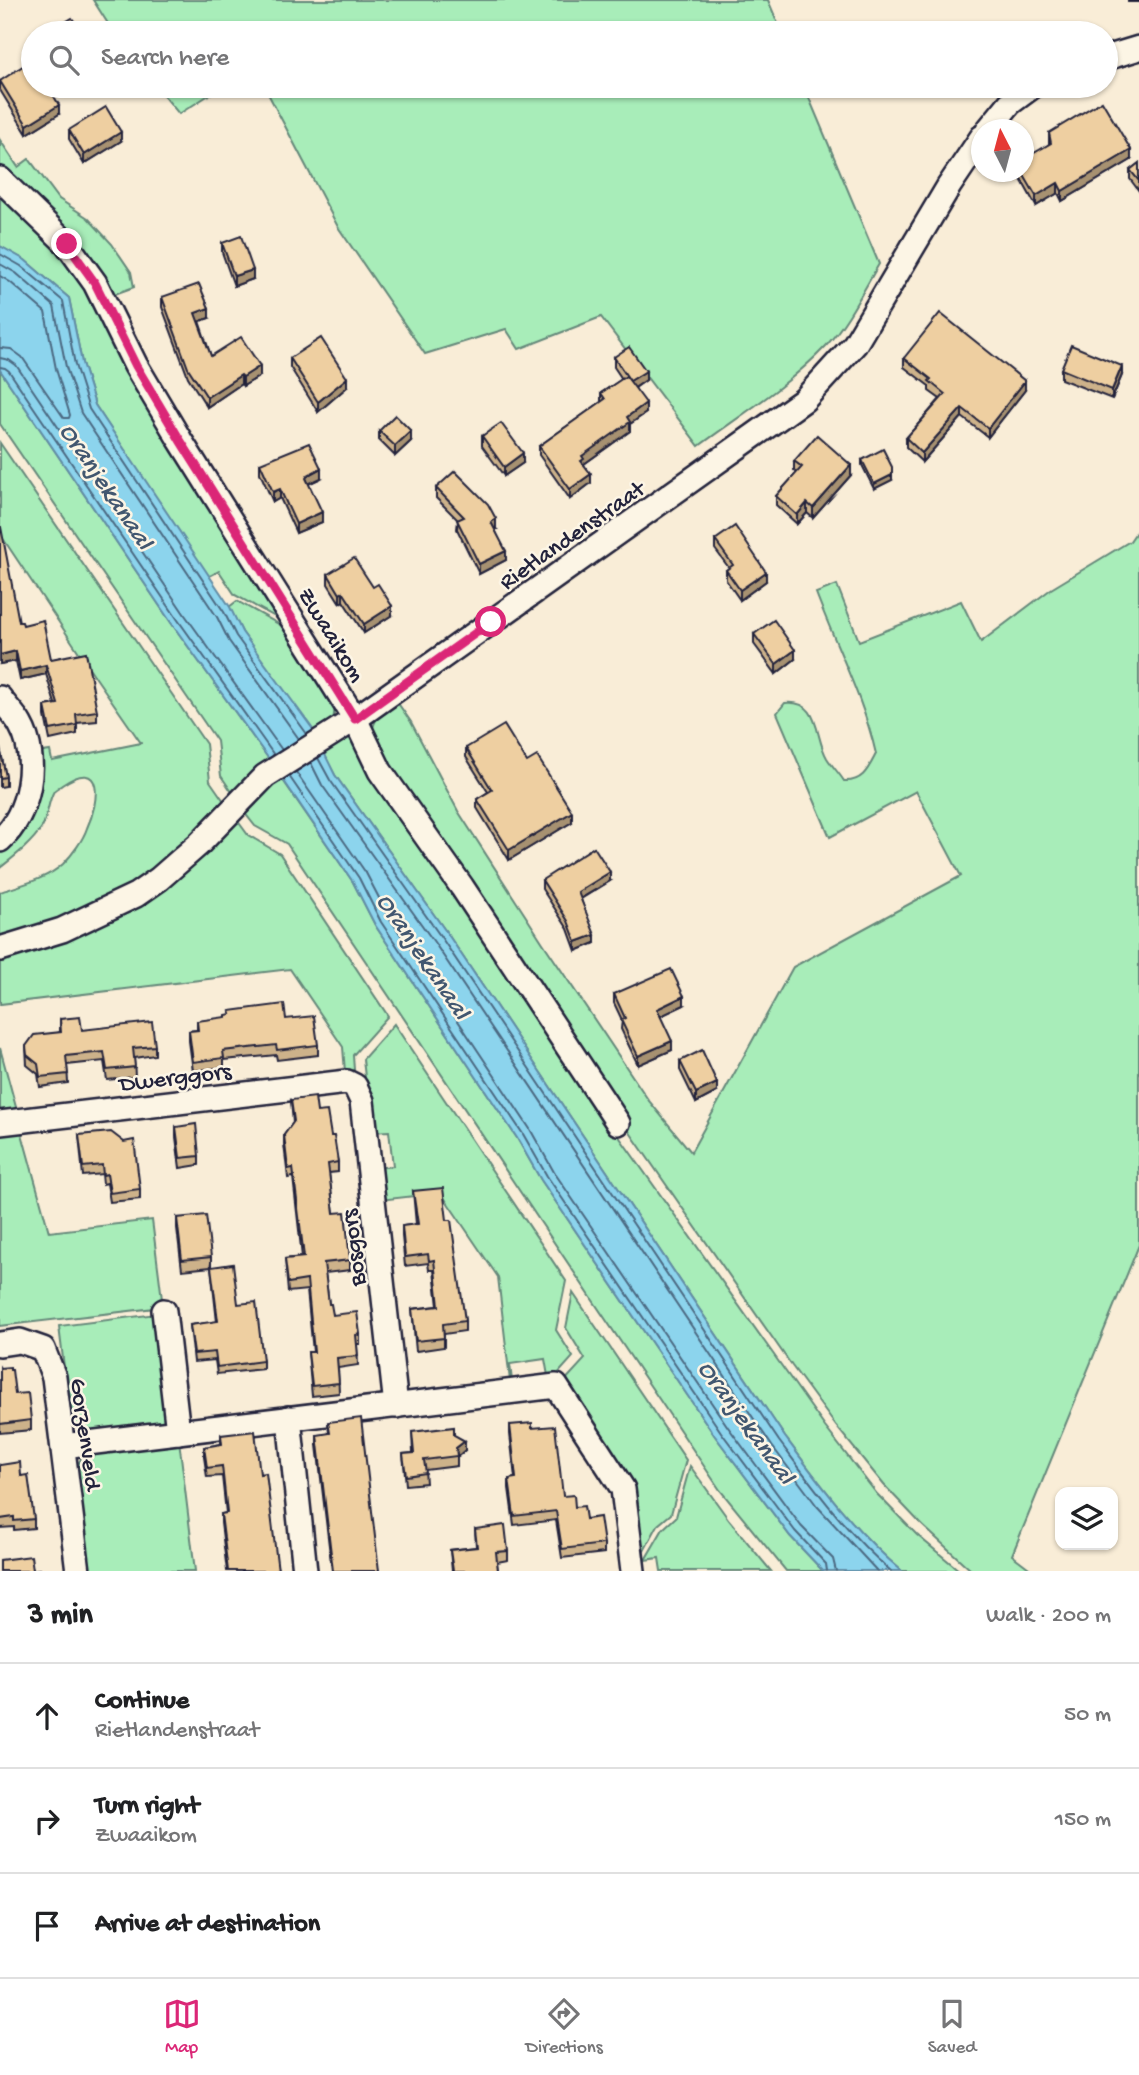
<!DOCTYPE html>
<meta charset="utf-8">
<style>
body{margin:0;font-family:"Gochi Hand",sans-serif;background:#f2f2f2;color:#202124}
.controls{position:absolute;right:21px;bottom:21px;display:grid;overflow:hidden;border-radius:14px;box-shadow:0 2px 5px #0004}
.controls button{width:63px;height:63px;display:grid;place-items:center;padding:0;border:0;border-bottom:2px solid #e0e0e0;background:#fff;color:#202124;font:35px sans-serif}
.compass{position:absolute;left:971px;top:119px;width:63px;height:63px;border-radius:50%;background:#fff;box-shadow:0 2px 5px #0004;rotate:354deg}
.stop{position:absolute;width:21px;height:21px;margin:-16px;border:5px solid #db2777;border-radius:50%;background:#fff}
.stop.end{background:#db2777;border-color:#fff;box-shadow:0 2px 7px #0008}
.list{margin:0;padding:0;list-style:none}
h2{display:flex;justify-content:space-between;align-items:center;height:91px;margin:0;padding:0 28px;font-size:30px}
h2 small{font-size:23px;font-weight:400;color:#757577}
.list li{display:grid;grid-template-columns:46px 1fr auto;gap:21px;align-items:center;box-sizing:border-box;height:105px;padding:0 28px;border-top:2px solid #e0e0e0}
.list b{display:block;font-size:26px;white-space:nowrap}
.list p{margin:0;font-size:23px;white-space:nowrap;color:#757577}
.list em{font-size:23px;font-style:normal;color:#757577}
.icon{flex:none;width:38px;height:38px;fill:none;stroke:currentColor;stroke-width:2;stroke-linecap:round;stroke-linejoin:round}
.map{position:relative;flex:none;width:1139px;height:1571px;overflow:hidden}
.search{position:absolute;background:#fff;box-shadow:0 2px 5px #0004;left:21px;right:21px;top:21px;height:77px;display:flex;align-items:center;gap:18px;box-sizing:border-box;padding:0 24px;border-radius:38px;color:#757577;font-size:26px}
.sheet{height:406px;background:#fff}
nav{display:flex;justify-content:space-around;align-items:center;box-sizing:border-box;height:98px;border-top:2px solid #e0e0e0;background:#fff;font-size:19px;color:#757577}
nav a{display:grid;justify-items:center;gap:4px}
nav .on{color:#db2777}
.map>svg:first-child{display:block}
</style>
<div class="map">
<svg width="1139" height="1571" viewBox="0 0 1139 1571">
<rect width="100%" height="100%" fill="#f9edd7"/>
<filter id="ink" filterUnits="userSpaceOnUse"><feTurbulence type="fractalNoise" baseFrequency=".0143" numOctaves="2"/><feDisplacementMap in="SourceGraphic" scale="14" xChannelSelector="R" yChannelSelector="G"/><feConvolveMatrix kernelMatrix="1 2 1 2 8 2 1 2 1" color-interpolation-filters="sRGB"/></filter>
<g filter="url(#ink)">
<g fill="#a8edb9" stroke="#65887a" stroke-width="2">
<polygon points="93,0 768,0 782,33 114,33"/>
<polygon points="156,86 223,86 179,114"/>
<path d="M264,86h540l75,178c-16,27 -31,58 -53,82 -37,39 -85,69 -127,100l-98,-129 -82,32 -13,-20 -81,25 -87,-127z"/>
<polygon points="0,140 18,167 29,159 59,199 88,218 112,244 131,272 134,287 115,294 107,292 0,172"/>
<polygon points="0,186 65,247 286,623 235,595 219,571 208,577 95,405 82,363 69,298 25,260 0,246"/>
<polygon points="0,370 172,624 271,762 258,767 234,795 221,776 217,741 0,424"/>
<path d="M0,443l206,301 4,37 16,23 -80,74 -87,41 -59,20v-47c21,-7 47,-13 63,-28 9,-9 20,-24 24,-36 12,-26 18,-72 -25,-43 -1,1 -8,5 -8,6 -6,10 -6,25 -12,36 -10,16 -27,29 -42,41v-18l37,-97 13,-2 2,10 89,-18 -45,-65 -96,-144z"/>
<path d="M1139,528v717l-127,310 21,16h-61l-50,-46 -38,-40 -48,-59 -44,-60 -188,-271 -193,-287 -39,-75c2,-16 12,-23 23,-34l16,23 47,89 85,132 106,158 42,51 102,-185 168,-91 -45,-85 -86,46 -53,-124 8,-10c36,-3 29,33 42,55 5,8 12,15 17,23 19,1 24,-12 32,-27 -12,-54 -40,-108 -60,-161l21,-8 22,56 102,-40 20,41 70,-53 79,-48z"/>
<polygon points="237,601 282,626 286,633 292,632 335,706 333,722 315,736 242,632 229,607"/>
<path d="M347,736l7,3 259,389 212,299 52,67 40,41 43,36h-58c-46,-38 -82,-87 -117,-134l-338,-504 -112,-158 -15,-28z"/>
<polygon points="280,776 353,882 375,925 517,1138 541,1180 715,1436 790,1536 823,1571 786,1571 720,1490 287,844 255,826 244,812"/>
<polygon points="237,820 248,835 280,854 388,1016 353,1055 354,1070 345,1072 343,1047 290,969 0,1004 0,959 24,951"/>
<polygon points="394,1024 566,1281 556,1330 573,1357 556,1376 548,1376 545,1359 510,1364 512,1381 510,1381 498,1277 441,1193 380,1200 376,1168 393,1166 389,1131 371,1132 363,1059"/>
<polygon points="0,1048 17,1111 0,1113"/>
<polygon points="21,1130 49,1232 152,1220 163,1307 0,1326 0,1133"/>
<polygon points="573,1293 686,1460 671,1514 658,1525 644,1551 641,1551 562,1384 585,1359 566,1328"/>
<path d="M156,1314l13,109 -78,9c-11,-1 -17,-6 -21,-16l-11,-90z"/>
<polygon points="179,1440 195,1571 89,1571 77,1471 79,1462 84,1455"/>
<polygon points="690,1466 729,1520 771,1571 661,1571 659,1558 645,1560 663,1529 676,1517"/>
</g>
<path fill="#8cd4ed" stroke="#628da6" stroke-width="2" d="M0,246l25,14 44,38 13,65 13,42 135,202 12,25 70,96 23,47 112,158 338,504c35,47 71,96 117,134h-79l-33,-35 -75,-100 -174,-256 -24,-42 -142,-213 -22,-43 -82,-120 -99,-138 -172,-254z"/>
<g fill="none" stroke-linecap="round" stroke-linejoin="round">
<g stroke="#4c6982" stroke-width="2">
<polyline points="0,254 21,266 63,301 75,365 89,409 224,612 236,636 307,734"/>
<polyline points="0,264 16,273 54,306 66,367 81,413 217,617 229,641 299,739"/>
<polyline points="0,276 10,282 45,312 56,369 70,415 69,418 64,418 22,357 11,349 0,348"/>
<polyline points="0,358 9,360 16,365 185,615 282,750"/>
<polyline points="0,367 5,368 9,371 178,620 274,755"/>
<path d="M318,758l12,22 111,157 338,504c34,45 68,93 112,130"/>
<polyline points="311,763 322,785 434,942 772,1446 817,1506 877,1571"/>
<polyline points="296,772 366,873 389,917 530,1129 554,1172 728,1427 801,1526 833,1559 836,1571"/>
<polyline points="289,776 359,878 381,922 523,1134 547,1176 721,1432 795,1531 826,1564 827,1571"/>
</g>
<g stroke="#22223b" stroke-width="28">
<g id="minor">
<polyline points="1106,58 1139,48"/>
<polyline points="988,130 1010,103 1033,86"/>
<polyline points="0,179 67,244 95,283 136,366 180,440 355,719 380,771 462,887 618,1123"/>
<path d="M0,698c6,9 15,17 20,26 20,35 10,90 -20,116"/>
<polyline points="0,949 62,930 136,895 159,879 199,844 265,776 355,719 804,400 855,344 949,186 982,137"/>
<polyline points="0,1123 347,1082 355,1086 362,1101 396,1406"/>
<polyline points="164,1311 178,1432"/>
<polyline points="0,1344 20,1341 43,1349 54,1377 78,1571"/>
<polyline points="289,1418 305,1571"/>
<polyline points="63,1446 556,1386 623,1489 633,1571"/>
</g>
</g>
<use href="#minor" stroke="#fcf5e5" stroke-width="23"/>
</g>
<g fill="#cdb28a" stroke="#22223b" stroke-width="2">
<rect x="1128" y="0" width="11" height="2"/>
<polygon points="0,81 59,114 27,134 0,90"/>
<polygon points="69,130 121,141 84,164 69,139"/>
<polygon points="1049,133 1131,160 1062,201 1058,193 1036,206 1017,172 1024,172 1049,144"/>
<polygon points="1139,163 1139,191 1130,179 1130,170"/>
<polygon points="222,243 253,279 234,286 222,252"/>
<polygon points="162,297 209,318 199,321 211,356 260,376 243,386 241,384 207,407 188,377 162,307"/>
<polygon points="614,357 646,380 635,388 646,413 630,424 630,431 584,464 591,483 570,499 539,455 539,446 601,402 601,393 622,379 614,367"/>
<polygon points="290,358 347,387 318,412 290,367"/>
<polygon points="904,358 1025,390 988,437 962,417 922,462 906,447 906,438 940,399 929,391 929,386 904,367"/>
<polygon points="1061,369 1122,375 1112,399 1061,379"/>
<polygon points="379,431 411,441 395,456 379,440"/>
<polygon points="482,436 523,463 504,476 482,446"/>
<polygon points="862,460 892,480 874,489 862,465"/>
<polygon points="794,461 851,475 813,518 807,513 797,524 776,505 776,496 797,473 794,470"/>
<polygon points="260,463 321,478 308,484 322,522 296,533 280,498 273,502 260,473"/>
<polygon points="436,488 496,529 495,529 506,560 479,574 457,529 458,520 436,498"/>
<polygon points="715,540 766,581 740,600 726,580 726,570 729,568 715,549"/>
<polygon points="328,574 392,615 364,633 343,601 340,603 328,584"/>
<polygon points="19,622 23,625 51,659 97,711 97,721 77,723 77,734 50,740 45,716 45,706 55,704 46,674 20,680 16,661 0,664"/>
<polygon points="754,634 795,659 776,674 754,644"/>
<polygon points="0,748 6,777 6,786 0,787"/>
<polygon points="466,748 527,762 572,822 509,860 477,808 477,799 488,792 466,757"/>
<polygon points="542,880 610,881 581,899 595,943 576,951 568,929 542,889"/>
<polygon points="614,994 684,1005 660,1016 672,1050 638,1065 621,1029 622,1020 614,1003"/>
<polygon points="60,1019 82,1030 155,1046 155,1055 134,1058 135,1077 107,1080 104,1061 67,1065 68,1083 40,1087 38,1074 27,1065 26,1046 60,1032"/>
<polygon points="286,1019 318,1045 318,1055 277,1060 276,1055 224,1060 224,1067 193,1071 189,1041 189,1031 197,1030 197,1021"/>
<polygon points="680,1061 717,1092 696,1103 680,1070"/>
<polygon points="291,1100 317,1112 331,1136 338,1162 338,1172 329,1173 334,1213 350,1260 350,1270 325,1273 329,1304 333,1315 360,1334 360,1344 357,1344 358,1365 338,1368 339,1393 312,1396 308,1352 313,1352 307,1290 288,1292 285,1259 302,1257 293,1177 288,1178 284,1144 284,1135 293,1123"/>
<polygon points="176,1127 199,1156 199,1165 180,1168 176,1137"/>
<polygon points="79,1135 140,1189 140,1199 110,1202 107,1183 103,1184 102,1174 83,1176"/>
<polygon points="413,1191 447,1220 465,1321 465,1331 444,1334 444,1347 416,1351 412,1309 438,1306 434,1270 429,1270 428,1263 405,1266 402,1236 402,1226 416,1224"/>
<polygon points="177,1218 211,1257 211,1267 182,1270 177,1228"/>
<polygon points="211,1267 238,1304 263,1361 263,1369 217,1374 215,1360 194,1362 190,1325 217,1322"/>
<polygon points="0,1368 31,1420 31,1430 0,1433"/>
<polygon points="328,1422 379,1571 332,1571 317,1445 317,1435 329,1434"/>
<polygon points="510,1425 532,1428 563,1496 586,1519 604,1544 604,1553 562,1558 556,1520 514,1525 509,1488 509,1479 515,1478 510,1434"/>
<polygon points="412,1432 454,1435 465,1450 457,1457 457,1466 425,1470 426,1483 406,1485 403,1454 413,1453"/>
<polygon points="221,1435 260,1474 278,1571 227,1571 221,1523 221,1514 226,1513 222,1476 207,1477 204,1457 204,1447 221,1444"/>
<polygon points="0,1465 21,1476 34,1519 34,1528 14,1530 14,1527 0,1528"/>
<polygon points="475,1529 508,1551 508,1560 497,1562 498,1571 452,1571 450,1550 476,1547"/>
</g>
<g fill="#a79171" stroke="#22223b" stroke-width="2">
<polygon points="59,105 59,114 27,134 27,125"/>
<polygon points="121,132 121,141 84,164 84,155"/>
<polygon points="1131,150 1131,160 1062,201 1062,191"/>
<polygon points="1058,183 1058,193 1036,206 1036,196"/>
<polygon points="253,270 253,279 234,286 234,276"/>
<polygon points="209,308 209,318 195,323 195,313"/>
<polygon points="260,366 260,376 243,386 243,377"/>
<polygon points="1122,366 1122,375 1112,399 1112,390"/>
<polygon points="646,371 646,380 630,391 630,381"/>
<polygon points="241,375 241,384 207,407 207,397"/>
<polygon points="347,378 347,387 318,412 318,402"/>
<polygon points="1025,381 1025,390 988,437 988,428"/>
<polygon points="646,403 646,413 630,424 630,431 584,464 584,468 581,470 582,456 627,417"/>
<polygon points="962,408 962,417 922,462 922,453"/>
<polygon points="411,431 411,441 395,456 395,446"/>
<polygon points="523,453 523,463 504,476 504,467"/>
<polygon points="851,465 851,475 813,518 813,508"/>
<polygon points="321,468 321,478 308,484 306,478 308,475"/>
<polygon points="591,474 591,483 570,499 570,489"/>
<polygon points="892,475 892,480 874,489 874,484"/>
<polygon points="280,489 280,498 273,502 273,492"/>
<polygon points="807,503 807,513 797,524 797,515"/>
<polygon points="322,512 322,522 296,533 296,524"/>
<polygon points="496,519 496,529 491,531 491,522"/>
<polygon points="506,551 506,560 479,574 479,564"/>
<polygon points="766,572 766,581 740,600 740,590"/>
<polygon points="343,592 343,601 340,603 340,594"/>
<polygon points="392,606 392,615 364,633 364,624"/>
<polygon points="795,650 795,659 776,674 776,664"/>
<polygon points="16,651 16,661 0,664 0,655"/>
<polygon points="46,665 46,674 20,680 20,671"/>
<polygon points="572,812 572,822 509,860 509,850"/>
<polygon points="610,872 610,881 578,900 578,892"/>
<polygon points="595,935 595,943 576,951 576,942"/>
<polygon points="684,996 684,1005 657,1018 657,1009"/>
<polygon points="672,1041 672,1050 638,1065 638,1056"/>
<polygon points="717,1083 717,1092 696,1103 696,1093"/>
<polygon points="465,1441 465,1450 457,1457 456,1448"/>
</g>
<g fill="#eecfa1" stroke="#22223b" stroke-width="2">
<polygon points="72,18 82,33 47,33"/>
<polygon points="32,60 33,62 33,86 48,86 59,105 27,125 0,81"/>
<polygon points="1102,101 1131,150 1062,191 1058,183 1036,196 1022,172 1024,172 1024,159 1051,143 1049,133"/>
<polygon points="106,107 121,132 84,155 69,130"/>
<polygon points="1139,163 1139,181 1130,170"/>
<polygon points="241,236 253,270 234,276 222,243"/>
<polygon points="199,284 209,308 195,313 211,356 241,337 260,366 243,377 241,375 207,397 188,368 162,297"/>
<polygon points="940,313 1025,381 988,428 962,408 922,453 906,438 945,394 929,381 931,379 904,358"/>
<polygon points="321,338 347,378 318,402 290,358"/>
<polygon points="1071,345 1122,366 1112,390 1061,369"/>
<polygon points="629,347 646,371 630,381 614,357"/>
<polygon points="626,376 646,403 627,417 630,422 582,456 584,459 581,461 591,474 570,489 539,446 605,399 601,393"/>
<polygon points="395,415 411,431 395,446 379,431"/>
<polygon points="501,423 523,453 504,467 482,436"/>
<polygon points="817,435 851,465 813,508 807,503 797,515 776,496 802,467 794,461"/>
<polygon points="309,443 321,468 308,475 306,478 322,512 296,524 280,489 273,492 260,463"/>
<polygon points="883,449 892,467 892,475 874,484 862,460"/>
<polygon points="455,471 488,504 496,519 491,522 506,551 479,564 457,520 464,517 436,488"/>
<polygon points="735,526 766,572 740,590 726,570 733,565 715,540"/>
<polygon points="0,527 1,527 19,622 22,622 23,625 43,620 51,659 86,652 97,711 76,714 77,725 50,730 45,706 58,704 46,665 20,671 16,651 0,655"/>
<polygon points="354,558 373,587 378,584 392,606 364,624 343,592 340,594 328,574"/>
<polygon points="774,620 795,650 776,664 754,634"/>
<polygon points="504,725 527,762 537,756 572,812 509,850 477,799 492,790 466,748"/>
<polygon points="0,748 6,777 0,778"/>
<polygon points="594,847 610,872 578,892 595,935 576,942 568,921 542,880"/>
<polygon points="671,969 684,996 657,1009 672,1041 638,1056 621,1020 625,1018 614,994"/>
<polygon points="284,1004 286,1019 314,1016 318,1045 277,1050 276,1045 223,1051 224,1058 193,1062 189,1031 198,1030 197,1021 226,1017 226,1015 231,1014 230,1011"/>
<polygon points="80,1017 82,1030 152,1022 155,1046 133,1048 135,1067 107,1070 104,1052 66,1056 68,1074 40,1077 38,1064 27,1055 26,1046 34,1035 61,1032 60,1019"/>
<polygon points="702,1050 717,1083 696,1093 680,1061"/>
<polygon points="315,1097 317,1112 327,1111 331,1136 334,1136 338,1162 328,1164 334,1213 345,1212 350,1260 324,1263 329,1304 331,1304 333,1315 357,1312 360,1334 356,1335 358,1356 337,1358 339,1383 312,1386 308,1352 314,1352 307,1280 288,1283 285,1259 304,1257 293,1168 288,1169 284,1135 294,1121 291,1100"/>
<polygon points="196,1124 199,1156 180,1158 176,1127"/>
<polygon points="111,1132 124,1142 134,1140 140,1189 110,1193 107,1174 103,1175 102,1165 83,1167 79,1135"/>
<polygon points="443,1188 447,1220 451,1220 465,1321 443,1324 444,1338 416,1341 412,1309 439,1306 434,1260 429,1261 428,1254 405,1257 402,1226 418,1224 413,1191"/>
<polygon points="206,1215 211,1257 182,1260 177,1218"/>
<polygon points="233,1264 238,1304 256,1302 263,1361 217,1367 215,1352 194,1354 190,1325 218,1321 211,1267"/>
<polygon points="10,1367 10,1370 12,1370 15,1394 28,1393 31,1420 0,1424 0,1368"/>
<polygon points="361,1418 379,1571 333,1571 317,1435 330,1433 328,1422"/>
<polygon points="532,1423 532,1428 555,1426 563,1496 574,1495 575,1507 584,1506 586,1519 600,1517 604,1544 562,1549 556,1511 514,1516 509,1479 516,1478 510,1425"/>
<polygon points="454,1427 454,1435 465,1441 456,1448 457,1456 424,1460 426,1473 406,1476 403,1454 414,1453 412,1432"/>
<polygon points="255,1431 260,1474 266,1473 278,1571 228,1571 221,1514 227,1513 222,1466 207,1468 204,1447 222,1444 221,1435"/>
<polygon points="20,1462 21,1476 28,1475 34,1519 14,1521 14,1517 0,1519 0,1465"/>
<polygon points="505,1525 508,1551 496,1552 498,1571 453,1571 450,1550 477,1547 475,1529"/>
<polygon points="31,1556 33,1570 40,1569 40,1571 0,1571 0,1560"/>
</g>
</g>
<g fill="none" stroke-linecap="round" stroke-linejoin="round" filter="url(#ink)">
<polyline stroke="#db2777" stroke-width="9" points="67,244 95,283 136,366 180,440 355,719 491,622"/>
</g>
<g text-anchor="middle" stroke-width="5" stroke-linejoin="round" paint-order="stroke">
<g font-size="24" fill="#22223b" stroke="#fcf5e5">
<text transform="translate(571 534) rotate(-35)" y="8">Rietlandenstraat</text>
<text transform="translate(333 634) rotate(58)" y="8">Zwaaikom</text>
<text transform="translate(175 1076) rotate(-7)" y="8">Dwerggors</text>
<text transform="translate(352 1248) rotate(-97)" y="8">Bosgors</text>
<text transform="translate(87 1434) rotate(82)" y="8">Gorzenveld</text>
</g>
<g font-size="26" font-style="italic" fill="#425770" stroke="#fcf5e5">
<text transform="translate(108 485) rotate(56)" y="9">Oranjekanaal</text>
<text transform="translate(425 955) rotate(56)" y="9">Oranjekanaal</text>
<text transform="translate(748 1421) rotate(54)" y="9">Oranjekanaal</text>
</g>
</g>
</svg>
<div class="controls">
<button><svg class="icon" aria-label="layers" viewBox="0 0 24 24"><path d="M12 4l9 5-9 5-9-5zM3 14l9 5 9-5"/></svg></button>
</div>
<svg class="compass" viewBox="-18 -18 36 36"><path d="M0-13l5 13h-10z" fill="#e53935"/><path d="M0 13l5-13h-10z" fill="#757577"/></svg>
<div class="stop" style="left:491px;top:622px"></div>
<div class="stop end" style="left:67px;top:244px"></div>
<div class="search"><svg class="icon" aria-label="search" viewBox="0 0 24 24"><circle cx="10" cy="10" r="6"/><path d="M15 15l6 6"/></svg>Search here</div>
</div>
<section class="sheet">
<h2>3 min<small>Walk · 200 m</small></h2>
<ul class="list">
<li><svg class="icon" aria-label="ahead" viewBox="0 0 24 24"><path d="M12 20V5M6 11l6-6 6 6"/></svg><div><b>Continue</b><p>Rietlandenstraat</p></div><em>50 m</em></li>
<li><svg class="icon" aria-label="right" viewBox="0 0 24 24"><path d="M7 20v-9h11M14 6l5 5-5 5"/></svg><div><b>Turn right</b><p>Zwaaikom</p></div><em>150 m</em></li>
<li><svg class="icon" aria-label="arrive" viewBox="0 0 24 24"><path d="M6 21V4h12l-3 4 3 4H6"/></svg><div><b>Arrive at destination</b></div></li>
</ul>
</section>
<nav>
<a class="on"><svg class="icon" aria-label="map" viewBox="0 0 24 24"><path d="M3 6l6-2 6 2 6-2v14l-6 2-6-2-6 2zM9 4v14M15 6v14"/></svg>Map</a>
<a><svg class="icon" aria-label="directions" viewBox="0 0 24 24"><path d="M12 3l9 9-9 9-9-9zM9 14v-3h6M13 9l2 2-2 2"/></svg>Directions</a>
<a><svg class="icon" aria-label="saved" viewBox="0 0 24 24"><path d="M7 4h10v16l-5-4-5 4z"/></svg>Saved</a>
</nav>
